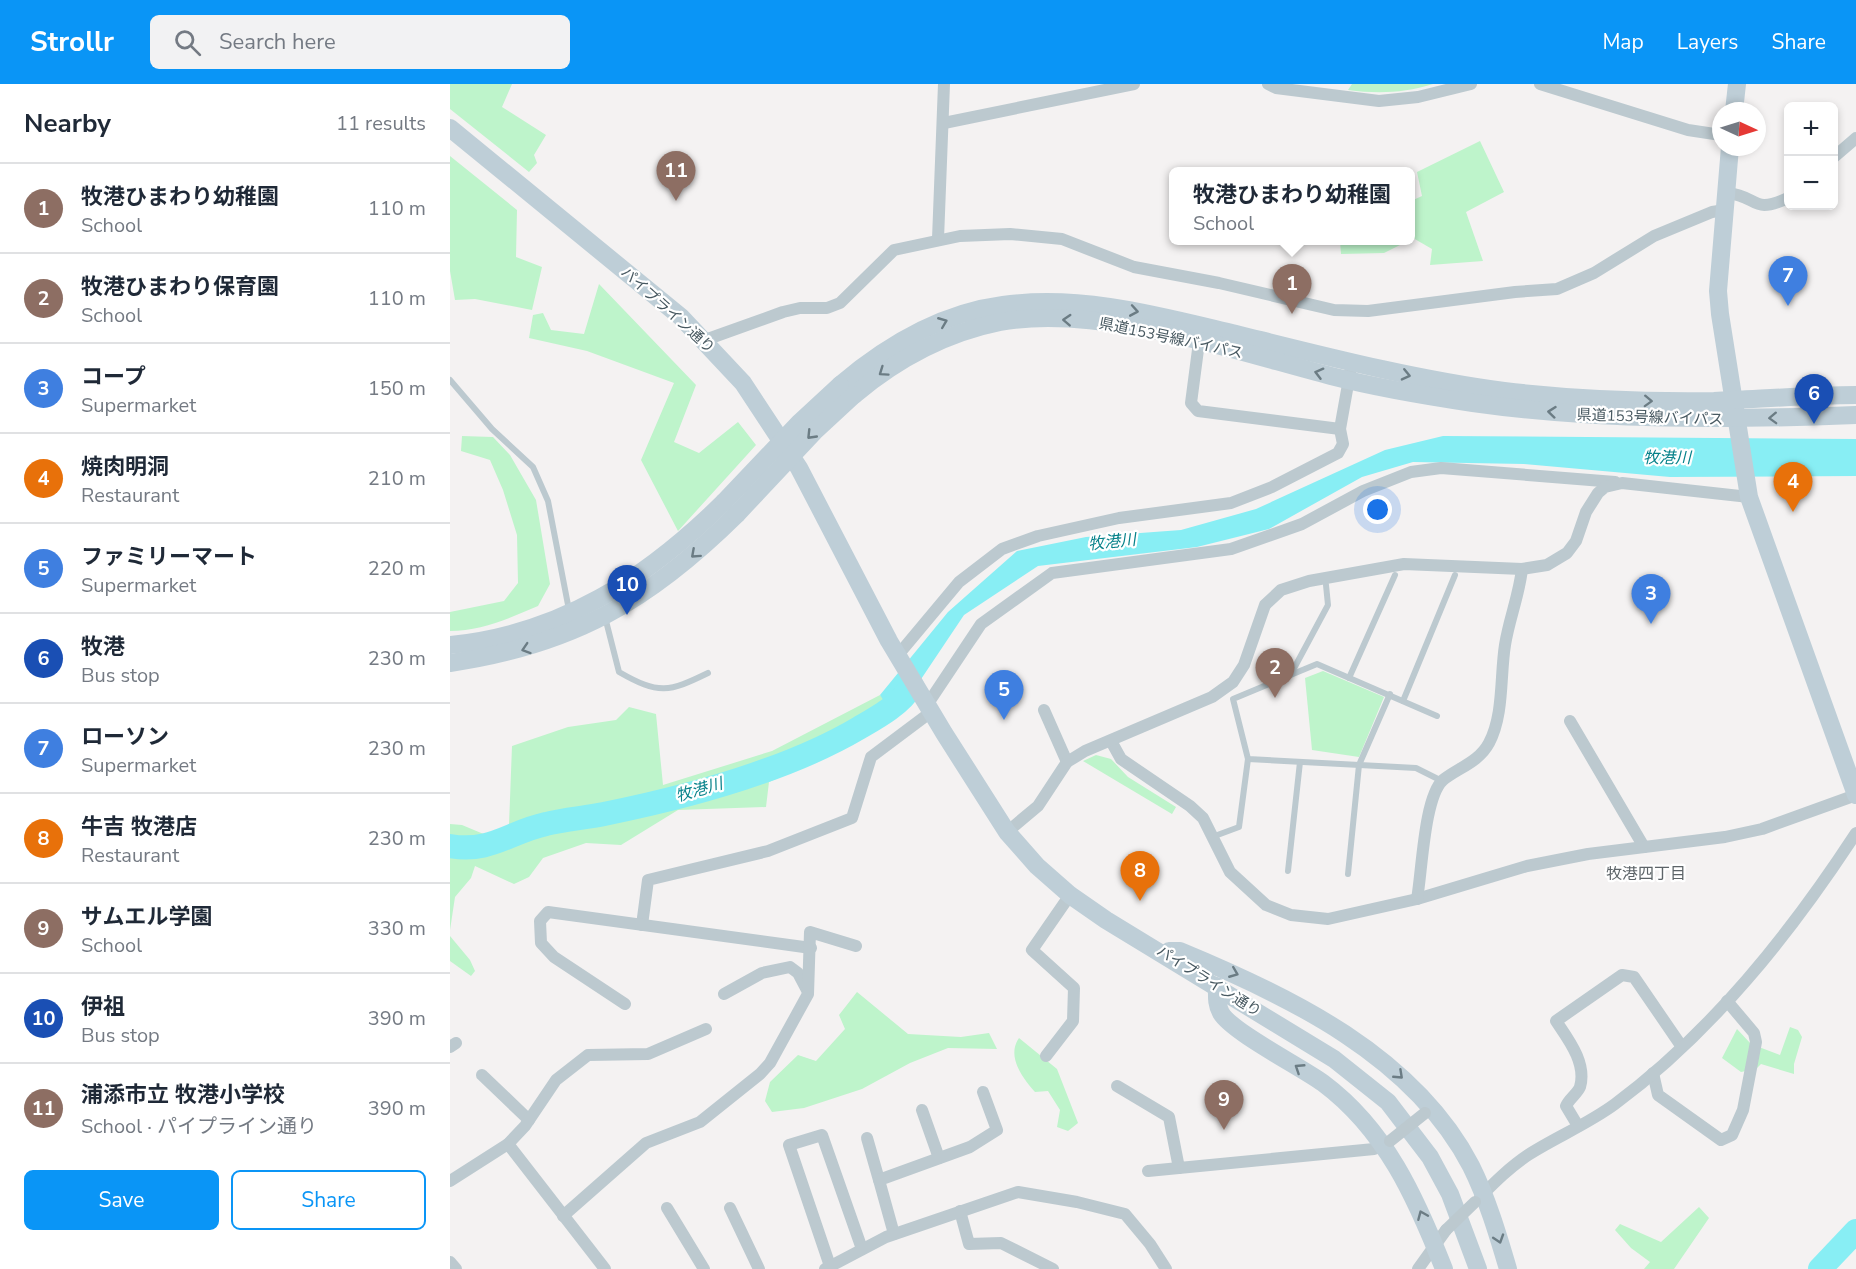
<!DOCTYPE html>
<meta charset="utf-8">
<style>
body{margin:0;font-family:"Nunito Sans","Noto Sans JP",sans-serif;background:#f2f2f3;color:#1f2937}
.controls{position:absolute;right:18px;top:18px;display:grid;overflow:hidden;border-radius:9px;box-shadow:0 3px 9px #0003}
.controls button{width:54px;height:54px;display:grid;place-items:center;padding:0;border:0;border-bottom:2px solid #e0e1e3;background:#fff;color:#1f2937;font:30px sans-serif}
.compass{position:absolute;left:1262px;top:18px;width:54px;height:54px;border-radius:50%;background:#fff;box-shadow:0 3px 9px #0003;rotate:94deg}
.you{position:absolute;left:928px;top:426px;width:21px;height:21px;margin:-15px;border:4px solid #fff;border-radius:50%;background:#1a73e8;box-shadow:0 0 0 9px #1a73e833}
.badge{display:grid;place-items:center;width:39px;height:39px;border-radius:50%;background:#0a95f6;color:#fff;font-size:20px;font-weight:700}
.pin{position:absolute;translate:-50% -50px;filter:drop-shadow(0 2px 3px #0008)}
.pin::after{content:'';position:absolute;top:32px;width:21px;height:18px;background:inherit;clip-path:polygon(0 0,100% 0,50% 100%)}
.popup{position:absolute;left:719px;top:83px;width:246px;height:78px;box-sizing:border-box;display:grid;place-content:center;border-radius:9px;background:#fff;filter:drop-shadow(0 2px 4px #0005);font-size:20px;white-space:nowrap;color:#747a83}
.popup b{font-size:22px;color:#1f2937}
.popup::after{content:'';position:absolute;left:50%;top:100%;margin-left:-12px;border:12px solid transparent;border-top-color:#fff}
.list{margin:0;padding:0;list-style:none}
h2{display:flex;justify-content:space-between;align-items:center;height:78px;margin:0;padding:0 24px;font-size:26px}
h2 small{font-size:20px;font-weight:400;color:#747a83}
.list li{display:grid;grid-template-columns:39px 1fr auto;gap:18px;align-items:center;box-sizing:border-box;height:90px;padding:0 24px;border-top:2px solid #e0e1e3}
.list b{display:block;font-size:22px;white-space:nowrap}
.list p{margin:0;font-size:20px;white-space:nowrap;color:#747a83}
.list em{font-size:20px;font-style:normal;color:#747a83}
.actions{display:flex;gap:12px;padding:18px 24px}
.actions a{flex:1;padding:14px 0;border:2px solid #0a95f6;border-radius:9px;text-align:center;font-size:21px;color:#0a95f6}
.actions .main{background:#0a95f6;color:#fff}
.icon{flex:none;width:33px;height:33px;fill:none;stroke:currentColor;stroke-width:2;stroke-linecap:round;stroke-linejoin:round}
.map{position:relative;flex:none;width:1406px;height:1185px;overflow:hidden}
header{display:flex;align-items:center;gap:36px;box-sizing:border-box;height:84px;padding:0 30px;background:#0a95f6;color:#fff}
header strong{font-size:28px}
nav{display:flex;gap:33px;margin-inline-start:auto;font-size:21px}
.search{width:420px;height:54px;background:#f2f2f3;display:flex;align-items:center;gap:15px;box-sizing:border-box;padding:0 21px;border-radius:9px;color:#747a83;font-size:22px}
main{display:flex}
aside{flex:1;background:#fff}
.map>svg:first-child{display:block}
</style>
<header>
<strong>Strollr</strong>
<div class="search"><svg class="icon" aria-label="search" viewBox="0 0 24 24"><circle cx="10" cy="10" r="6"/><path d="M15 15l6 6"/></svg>Search here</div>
<nav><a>Map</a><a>Layers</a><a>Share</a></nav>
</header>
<main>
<aside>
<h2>Nearby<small>11 results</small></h2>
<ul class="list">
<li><span class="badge" style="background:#8d6e63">1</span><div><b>牧港ひまわり幼稚園</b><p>School</p></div><em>110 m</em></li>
<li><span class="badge" style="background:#8d6e63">2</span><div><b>牧港ひまわり保育園</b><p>School</p></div><em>110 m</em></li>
<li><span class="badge" style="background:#3f7fe0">3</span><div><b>コープ</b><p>Supermarket</p></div><em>150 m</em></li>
<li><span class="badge" style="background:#e8710a">4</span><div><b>焼肉明洞</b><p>Restaurant</p></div><em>210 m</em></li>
<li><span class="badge" style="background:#3f7fe0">5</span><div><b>ファミリーマート</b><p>Supermarket</p></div><em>220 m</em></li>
<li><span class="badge" style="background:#1a4fb4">6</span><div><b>牧港</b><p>Bus stop</p></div><em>230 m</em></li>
<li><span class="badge" style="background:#3f7fe0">7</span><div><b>ローソン</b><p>Supermarket</p></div><em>230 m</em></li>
<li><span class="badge" style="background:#e8710a">8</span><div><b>牛吉 牧港店</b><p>Restaurant</p></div><em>230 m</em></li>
<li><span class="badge" style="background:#8d6e63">9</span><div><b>サムエル学園</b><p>School</p></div><em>330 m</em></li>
<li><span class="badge" style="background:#1a4fb4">10</span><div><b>伊祖</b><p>Bus stop</p></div><em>390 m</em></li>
<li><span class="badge" style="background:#8d6e63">11</span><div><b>浦添市立 牧港小学校</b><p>School · パイプライン通り</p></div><em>390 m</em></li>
</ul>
<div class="actions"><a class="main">Save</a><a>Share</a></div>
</aside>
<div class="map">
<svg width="1406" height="1185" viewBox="0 0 1406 1185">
<rect width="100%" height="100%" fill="#f4f2f2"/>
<g fill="#bef4cb">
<polygon points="0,0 62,0 52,23 96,51 84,71 87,79 79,88 0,25"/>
<path d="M902,0h81c-29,9 -55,10 -85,6z"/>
<polygon points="1030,57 1054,108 1016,128 1033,177 980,181 982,165 963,154 961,155 961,117 972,112 967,88"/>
<polygon points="0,72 67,126 66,173 92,183 82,226 25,215 5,216 0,187"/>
<polygon points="890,157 890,156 958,157 934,169 891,170"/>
<polygon points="149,200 246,301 224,358 249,369 288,338 306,361 228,447 191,376 224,299 137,267 79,254 83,231 93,229 101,246 134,250"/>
<path d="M12,352l31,1 17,18 26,45 14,84 -12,22c-28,12 -57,25 -88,25v-19l54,-11 14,-18 -1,-48 -14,-45 -13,-30 -29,-9z"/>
<polygon points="873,587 934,613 909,673 862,666 855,594"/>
<polygon points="430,611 434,615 407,639 357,663 362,679 319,698 316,723 228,726 171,761 136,759 93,774 79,793 64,800 25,782 21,794 5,813 0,846 0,740 12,741 36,751 59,741 62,662 118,643 166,636 179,623 206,630 213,701 322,667"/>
<polygon points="646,671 661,675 678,693 726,723 722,730 633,677"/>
<polygon points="0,852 20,876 25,887 21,892 0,877"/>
<polygon points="407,908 458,950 511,953 539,949 547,965 498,964 460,979 412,1005 354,1024 322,1028 315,1017 320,998 348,971 366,977 395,945 389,931"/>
<polygon points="1340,943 1348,946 1352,953 1344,980 1344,990 1311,980 1306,985 1291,988 1272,974 1287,945 1301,960 1330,971"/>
<path d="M569,954l38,31 21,54 -10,8 -11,-4 3,-17 -12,-19 -13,1c-12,-14 -29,-35 -16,-54z"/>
<polygon points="1249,1123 1259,1134 1224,1185 1194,1185 1200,1178 1181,1164 1165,1146 1170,1140 1211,1158"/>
</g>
<polygon fill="#88eef4" points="993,352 1406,355 1406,392 1220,393 1074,380 963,378 912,393 819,445 747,463 588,482 514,531 445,634 430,611 498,528 567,467 636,453 731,446 806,425 935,366"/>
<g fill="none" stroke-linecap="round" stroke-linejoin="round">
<g stroke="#88eef4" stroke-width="24">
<path d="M0,762c41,7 59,-14 96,-22 19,-5 39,-6 58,-10 84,-17 182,-43 255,-86 19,-11 41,-23 53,-42"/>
<polyline points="1370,1185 1406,1147"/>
</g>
<g stroke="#bcc9cf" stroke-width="6">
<polyline points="0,296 42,345 83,383 98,417 119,526"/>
<path d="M155,533l14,55c40,23 50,20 89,1"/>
<polyline points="841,590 878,521 876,501"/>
<polyline points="899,594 945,491"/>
<polyline points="953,617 1005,491"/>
<polyline points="987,632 867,580 783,615 798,675 966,684 992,697"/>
<polyline points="762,753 789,743 798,675"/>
<polyline points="838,787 850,678"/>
<polyline points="898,790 909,681 940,610"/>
</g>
<g stroke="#bcc9cf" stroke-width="12">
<polyline points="818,0 826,4 929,17 968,13 1021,0"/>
<polyline points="1090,0 1238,46 1271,51"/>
<polyline points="494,39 684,0"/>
<polyline points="1384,73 1406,54"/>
<path d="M1277,109c32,3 24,22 61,5"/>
<polyline points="488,155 494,0"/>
<polyline points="255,256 333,228 350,224 377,224 390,219 444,166 510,152 560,150 612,155 684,183 769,199 884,226 918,227 1065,208 1107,205 1144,189 1204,152 1262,128 1275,126"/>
<polyline points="749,258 741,319 748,327 890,345"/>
<polyline points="448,571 509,498 552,465 588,452 669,434 781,419 822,403 888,369 893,360 890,345 902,278"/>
<polyline points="477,621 531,540 602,489 781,465 852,440 913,407 961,388 991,384 1165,398"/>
<polyline points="594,626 617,678"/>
<polyline points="1120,637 1194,763"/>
<polyline points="661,657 671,675 740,722 753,734 780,788 816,821 841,831 878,835 967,815 1077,782 1138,770 1275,753 1312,745 1406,711"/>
<polyline points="557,748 588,722 617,678 635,667 762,613 783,598 794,581 815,521 831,506 859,497 954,480 1072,485 1097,481 1117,469 1126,457 1136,428 1148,409 1155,403 1172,399 1299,413"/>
<path d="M967,815c5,-27 7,-102 26,-119 15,-12 36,-18 46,-37 15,-28 11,-67 16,-98 4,-26 14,-49 17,-76"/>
<polyline points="192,841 198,796 318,767 402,734 421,673 481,628"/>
<polyline points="274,910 312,889 340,883 348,889 358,908"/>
<polyline points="175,920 104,873 91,859 90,837 98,828 361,864"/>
<polyline points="0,963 6,959"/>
<polyline points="596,972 623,937 624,904 582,866 620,811"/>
<polyline points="1203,989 1208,1011 1271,1056 1282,1051 1293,1026 1306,958 1304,949 1277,917"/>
<polyline points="32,991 79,1036"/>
<polyline points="667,1002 719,1033 729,1084"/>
<polyline points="472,1026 489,1074"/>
<path d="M1128,1042l-12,-20c3,-7 11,-12 14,-19 7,-24 -12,-48 -24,-66l66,-46 12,2 48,70"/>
<polyline points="417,1054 429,1096"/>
<polyline points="58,1060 155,1185"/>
<polyline points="698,1087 924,1065 938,1059"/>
<polyline points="0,1097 58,1060 75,1042 106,996 138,971 198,970 256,945"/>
<path d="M1030,1113c15,-15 30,-30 48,-42 28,-18 60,-31 87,-51 97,-72 175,-170 241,-271"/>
<polyline points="217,1124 254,1185"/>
<polyline points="280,1124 309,1185"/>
<polyline points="510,1127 519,1160 551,1159 603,1185"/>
<polyline points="113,1132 196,1059 250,1038 310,990 320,979 358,910 360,848 406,862"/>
<polyline points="444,1150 429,1096 520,1063 547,1046 533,1008"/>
<polyline points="0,1178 6,1185"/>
<polyline points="380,1182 339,1061 372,1051 412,1165"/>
<polyline points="375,1185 436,1153 568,1108 627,1118 675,1130 700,1160 716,1185"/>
<polyline points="968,1185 996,1146"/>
</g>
<g stroke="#beced7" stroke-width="18">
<polyline points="1284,27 1287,0"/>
<polyline points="0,44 231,233 293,299 349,384 439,557 494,649 557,748 587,782 620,811 656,836 884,975 938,1018 980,1073 1000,1110 1028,1185"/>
<polyline points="1280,63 1268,207 1270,230 1299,413 1406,711"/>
<path d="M390,301c46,-39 101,-72 163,-80 79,-11 157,11 233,29 89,22 177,45 268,57 69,8 140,11 210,10 47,-2 95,-6 142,-6"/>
<path d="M404,311c43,-36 91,-62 146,-73 100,-18 234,29 331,54 47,12 95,20 142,27 128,18 254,17 383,12"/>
<path d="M0,561c111,-11 196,-66 274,-143"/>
<path d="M0,579c123,-18 199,-62 287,-149"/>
<path d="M719,867h11c109,45 234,105 291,215 16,32 27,69 37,103"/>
<path d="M767,902c0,10 -1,18 4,27 11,19 80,54 102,70 63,47 93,115 121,186"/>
</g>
<g stroke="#bcc9cf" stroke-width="12">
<polyline points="940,1057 975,1029"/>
<polyline points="996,1146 1025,1118"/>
</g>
<g stroke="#beced7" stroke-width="18">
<polyline points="274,418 350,338 390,301"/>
<polyline points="287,430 364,348 404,311"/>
</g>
</g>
<defs><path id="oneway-chevron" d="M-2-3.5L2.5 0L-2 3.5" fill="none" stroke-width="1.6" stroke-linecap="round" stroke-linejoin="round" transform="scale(1.5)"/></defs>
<g stroke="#6b7c84">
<use href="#oneway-chevron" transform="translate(684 227) rotate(10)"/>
<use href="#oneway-chevron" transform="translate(617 236) rotate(-177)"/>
<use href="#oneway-chevron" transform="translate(493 238) rotate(-22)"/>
<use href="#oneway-chevron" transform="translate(433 288) rotate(145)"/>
<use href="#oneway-chevron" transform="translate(869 289) rotate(-165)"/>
<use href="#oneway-chevron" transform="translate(956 291) rotate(13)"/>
<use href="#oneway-chevron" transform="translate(1198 317) rotate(2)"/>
<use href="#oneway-chevron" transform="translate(1102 328) rotate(-174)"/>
<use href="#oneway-chevron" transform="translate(1323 334) rotate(178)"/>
<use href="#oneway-chevron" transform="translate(361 351) rotate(134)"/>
<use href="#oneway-chevron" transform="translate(245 470) rotate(138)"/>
<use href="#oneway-chevron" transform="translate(76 565) rotate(162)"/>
<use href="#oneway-chevron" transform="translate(784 889) rotate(22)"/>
<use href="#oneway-chevron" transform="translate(849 984) rotate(-147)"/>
<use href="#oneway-chevron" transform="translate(949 991) rotate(43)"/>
<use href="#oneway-chevron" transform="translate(972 1131) rotate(-113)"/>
<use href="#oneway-chevron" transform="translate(1049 1155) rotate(72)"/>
</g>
<g text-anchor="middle" stroke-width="4.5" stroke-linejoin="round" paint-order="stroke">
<g font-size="15" fill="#485961" stroke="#fff">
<text transform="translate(218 226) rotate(42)" y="5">パイプライン通り</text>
<text transform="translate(721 254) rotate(12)" y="5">県道153号線バイパス</text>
<text transform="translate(1200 333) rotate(2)" y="5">県道153号線バイパス</text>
<text transform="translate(759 897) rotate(32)" y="5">パイプライン通り</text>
</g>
<g font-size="16" font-style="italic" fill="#058189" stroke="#fff">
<text x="1217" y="379">牧港川</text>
<text transform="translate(662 457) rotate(-6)" y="6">牧港川</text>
<text transform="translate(249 705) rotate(-16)" y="6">牧港川</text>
</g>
<g font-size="16" fill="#5d6468" stroke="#fff">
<text x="1196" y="795">牧港四丁目</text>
</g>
</g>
</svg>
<div class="controls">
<button>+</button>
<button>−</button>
</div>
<svg class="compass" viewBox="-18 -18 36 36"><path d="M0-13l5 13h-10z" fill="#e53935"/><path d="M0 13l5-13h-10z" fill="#747a83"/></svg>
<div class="you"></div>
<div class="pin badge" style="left:842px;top:230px;background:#8d6e63">1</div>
<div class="popup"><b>牧港ひまわり幼稚園</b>School</div>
<div class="pin badge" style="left:825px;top:614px;background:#8d6e63">2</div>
<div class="pin badge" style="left:1201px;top:540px;background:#3f7fe0">3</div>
<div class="pin badge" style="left:1343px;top:428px;background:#e8710a">4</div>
<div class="pin badge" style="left:554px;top:636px;background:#3f7fe0">5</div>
<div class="pin badge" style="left:1364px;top:340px;background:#1a4fb4">6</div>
<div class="pin badge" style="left:1338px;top:222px;background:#3f7fe0">7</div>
<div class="pin badge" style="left:690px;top:817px;background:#e8710a">8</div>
<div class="pin badge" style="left:774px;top:1046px;background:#8d6e63">9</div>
<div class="pin badge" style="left:177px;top:531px;background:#1a4fb4">10</div>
<div class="pin badge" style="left:226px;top:117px;background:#8d6e63">11</div>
</div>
</main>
